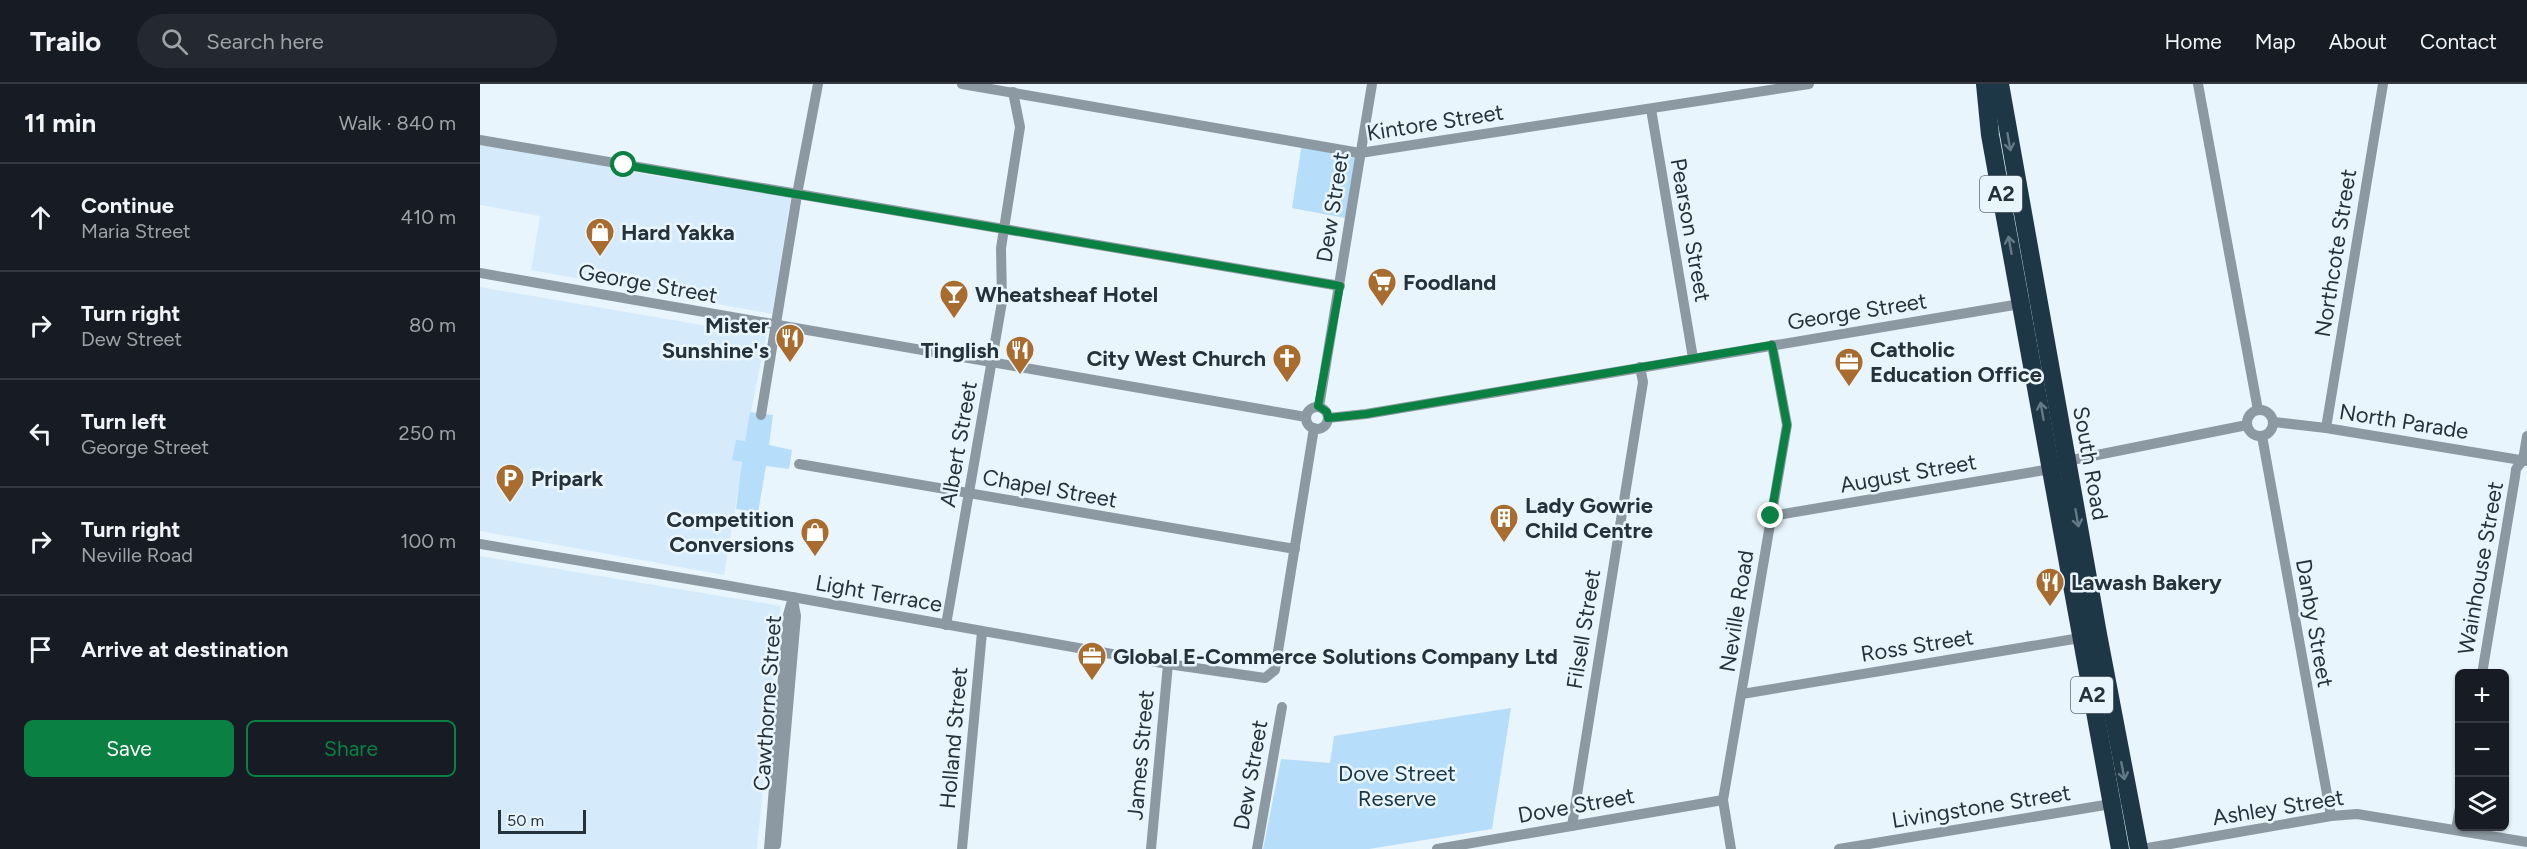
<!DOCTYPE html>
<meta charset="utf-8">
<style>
body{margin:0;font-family:Figtree,sans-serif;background:#242831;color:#f1f3f6}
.controls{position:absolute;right:18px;bottom:18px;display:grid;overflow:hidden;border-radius:9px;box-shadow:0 2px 4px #0004}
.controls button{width:54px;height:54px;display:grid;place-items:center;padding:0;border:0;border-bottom:2px solid #363941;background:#171b24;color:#f1f3f6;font:30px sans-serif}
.scale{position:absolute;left:18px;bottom:15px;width:88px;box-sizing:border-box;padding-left:6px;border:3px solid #26323a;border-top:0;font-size:16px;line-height:21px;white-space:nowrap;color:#26323a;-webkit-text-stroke:4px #e9f5fd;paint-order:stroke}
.stop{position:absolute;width:18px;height:18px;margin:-14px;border:4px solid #0b8043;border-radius:50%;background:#fff}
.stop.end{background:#0b8043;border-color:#fff;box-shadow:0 2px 6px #0008}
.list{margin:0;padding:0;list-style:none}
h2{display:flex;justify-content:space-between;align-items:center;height:78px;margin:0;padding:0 24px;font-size:26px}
h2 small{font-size:20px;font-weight:400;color:#9ea1a6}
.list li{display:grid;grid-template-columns:39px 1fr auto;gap:18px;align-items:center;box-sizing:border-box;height:108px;padding:0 24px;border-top:2px solid #363941}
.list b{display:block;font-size:22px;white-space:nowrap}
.list p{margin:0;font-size:20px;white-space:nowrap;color:#9ea1a6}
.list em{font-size:20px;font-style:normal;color:#9ea1a6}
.actions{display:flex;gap:12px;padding:18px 24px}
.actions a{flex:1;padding:14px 0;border:2px solid #0b8043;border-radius:9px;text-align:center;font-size:21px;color:#0b8043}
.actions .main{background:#0b8043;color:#fff}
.icon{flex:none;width:33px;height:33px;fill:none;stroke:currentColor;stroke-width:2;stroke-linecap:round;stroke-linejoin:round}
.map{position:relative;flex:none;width:2047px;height:765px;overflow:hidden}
header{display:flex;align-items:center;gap:36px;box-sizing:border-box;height:84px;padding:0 30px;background:#171b24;border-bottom:2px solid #363941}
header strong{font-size:28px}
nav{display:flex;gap:33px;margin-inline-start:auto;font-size:21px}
.search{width:420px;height:54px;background:#242831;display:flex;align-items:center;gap:15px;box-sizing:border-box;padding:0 21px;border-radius:33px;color:#9ea1a6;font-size:22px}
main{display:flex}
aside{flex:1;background:#171b24}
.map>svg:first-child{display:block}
</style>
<header>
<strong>Trailo</strong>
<div class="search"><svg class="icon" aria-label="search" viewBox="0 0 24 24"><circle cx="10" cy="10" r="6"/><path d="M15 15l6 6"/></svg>Search here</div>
<nav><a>Home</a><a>Map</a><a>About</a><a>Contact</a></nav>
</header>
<main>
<aside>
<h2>11 min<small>Walk · 840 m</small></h2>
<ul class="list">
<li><svg class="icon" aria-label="ahead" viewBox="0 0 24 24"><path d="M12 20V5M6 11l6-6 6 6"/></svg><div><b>Continue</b><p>Maria Street</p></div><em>410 m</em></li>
<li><svg class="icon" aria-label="right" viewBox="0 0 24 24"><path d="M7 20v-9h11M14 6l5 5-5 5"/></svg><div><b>Turn right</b><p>Dew Street</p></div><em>80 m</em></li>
<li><svg class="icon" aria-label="left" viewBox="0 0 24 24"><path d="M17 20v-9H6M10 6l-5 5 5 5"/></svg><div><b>Turn left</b><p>George Street</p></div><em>250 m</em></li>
<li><svg class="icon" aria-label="right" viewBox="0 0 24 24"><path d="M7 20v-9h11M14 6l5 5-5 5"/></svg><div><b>Turn right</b><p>Neville Road</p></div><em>100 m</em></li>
<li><svg class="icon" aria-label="arrive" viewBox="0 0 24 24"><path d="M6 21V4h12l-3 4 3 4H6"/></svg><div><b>Arrive at destination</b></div></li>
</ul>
<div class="actions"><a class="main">Save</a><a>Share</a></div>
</aside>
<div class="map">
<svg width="2047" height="765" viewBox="0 0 2047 765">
<rect width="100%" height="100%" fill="#e9f5fd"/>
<g fill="#d5ebfb">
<polygon points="0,58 164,90 311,113 292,230 51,186 60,132 0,121"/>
<polygon points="0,203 286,252 265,358 253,376 263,378 244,491 0,447"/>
<polygon points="0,472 301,522 277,765 0,765"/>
</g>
<g fill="#b6ddf9">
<polygon points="822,59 880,69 870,135 812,124"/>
<polygon points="270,328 293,331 289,361 312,366 309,385 286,382 278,429 256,425 262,378 252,376 256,356 265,357"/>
<polygon points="1031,624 1012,745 889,765 783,765 801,675 850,679 854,652"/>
</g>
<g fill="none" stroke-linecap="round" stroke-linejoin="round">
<g stroke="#8d99a2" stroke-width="10">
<polyline points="482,0 880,69 1329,0"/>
<polyline points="1718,0 1778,326"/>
<polyline points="1171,25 1213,274"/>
<polyline points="0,56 860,202"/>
<polyline points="0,189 826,333"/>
<circle cx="837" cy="334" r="11"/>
<polyline points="839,323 892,0"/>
<circle cx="1780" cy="339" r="13"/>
<polyline points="281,331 318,105 338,0"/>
<polyline points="848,334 886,330 1546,219"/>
<polyline points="1794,338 1846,344 2047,377"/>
<polyline points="1846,344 1903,0"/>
<polyline points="1782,352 1851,732"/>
<polyline points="319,380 815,465"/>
<polyline points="1291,432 1571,385 1587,377 1767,341"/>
<polyline points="0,460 250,502 688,580 785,594 795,586 834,344"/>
<polyline points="466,541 522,218 521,164 540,43 533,8"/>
<polyline points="2002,590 2035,393 2036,385 2043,376 2047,352"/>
<polyline points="1262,610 1606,553"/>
<polyline points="1092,742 1163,298 1160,283"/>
<polyline points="1976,746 1980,723"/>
<polyline points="296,761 316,532 313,516"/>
<polyline points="289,765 308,531 313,513"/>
<polyline points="482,765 502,548"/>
<polyline points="671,765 688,580"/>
<polyline points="777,765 802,623"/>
<polyline points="957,765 1243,716"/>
<polyline points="1251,765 1243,716 1307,341 1292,261"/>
<polyline points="1359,765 1637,719"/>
<polyline points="1662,765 1851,732 1877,730 2047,758"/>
</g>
<g stroke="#1e3747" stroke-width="18">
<polyline points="1505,0 1510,51 1640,765"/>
<polyline points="1520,0 1618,550 1659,765"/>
</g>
</g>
<defs><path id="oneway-shaft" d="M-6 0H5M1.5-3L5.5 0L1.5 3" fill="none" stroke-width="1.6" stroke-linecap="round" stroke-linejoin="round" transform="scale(1.5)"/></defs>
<g stroke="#657a87">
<use href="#oneway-shaft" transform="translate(1529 58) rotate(80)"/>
<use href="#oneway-shaft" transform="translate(1530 161) rotate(-100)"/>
<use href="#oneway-shaft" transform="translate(1562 327) rotate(-100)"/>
<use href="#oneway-shaft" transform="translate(1597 434) rotate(80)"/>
<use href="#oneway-shaft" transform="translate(1643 687) rotate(79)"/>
</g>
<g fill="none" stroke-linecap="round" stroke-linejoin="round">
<polyline stroke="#0b8043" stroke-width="8" points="144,81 860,202 838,322 847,328 848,334 886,330 1292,261 1307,341 1291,432"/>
</g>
<defs>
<g id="shop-pin" transform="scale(1.5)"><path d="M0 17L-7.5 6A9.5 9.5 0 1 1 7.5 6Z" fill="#a86c2f" stroke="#e9f5fd"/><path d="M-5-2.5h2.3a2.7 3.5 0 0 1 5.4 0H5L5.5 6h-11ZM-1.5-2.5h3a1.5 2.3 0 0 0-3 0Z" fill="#fff"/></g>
<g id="supermarket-pin" transform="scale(1.5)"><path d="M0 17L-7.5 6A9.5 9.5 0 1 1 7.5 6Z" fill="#a86c2f" stroke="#e9f5fd"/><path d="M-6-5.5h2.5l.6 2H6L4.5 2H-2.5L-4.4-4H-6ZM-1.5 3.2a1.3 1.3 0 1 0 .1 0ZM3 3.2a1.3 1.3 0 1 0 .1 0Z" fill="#fff"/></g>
<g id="bar-pin" transform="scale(1.5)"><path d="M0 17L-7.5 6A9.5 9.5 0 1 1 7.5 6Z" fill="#a86c2f" stroke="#e9f5fd"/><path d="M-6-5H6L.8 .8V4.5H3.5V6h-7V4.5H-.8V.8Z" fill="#fff"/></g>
<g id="restaurant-pin" transform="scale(1.5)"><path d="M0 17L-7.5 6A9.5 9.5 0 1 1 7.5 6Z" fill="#a86c2f" stroke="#e9f5fd"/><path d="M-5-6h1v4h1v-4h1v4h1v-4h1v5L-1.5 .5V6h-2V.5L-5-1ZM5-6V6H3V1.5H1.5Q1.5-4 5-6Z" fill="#fff"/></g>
<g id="church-pin" transform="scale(1.5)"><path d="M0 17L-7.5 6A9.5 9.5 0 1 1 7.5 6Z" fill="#a86c2f" stroke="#e9f5fd"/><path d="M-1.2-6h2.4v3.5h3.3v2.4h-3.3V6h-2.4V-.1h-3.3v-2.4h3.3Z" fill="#fff"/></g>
<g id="office-pin" transform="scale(1.5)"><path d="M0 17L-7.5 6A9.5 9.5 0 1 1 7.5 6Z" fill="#a86c2f" stroke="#e9f5fd"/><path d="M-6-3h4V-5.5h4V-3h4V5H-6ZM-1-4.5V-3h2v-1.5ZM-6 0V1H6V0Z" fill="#fff"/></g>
<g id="parking-pin" transform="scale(1.5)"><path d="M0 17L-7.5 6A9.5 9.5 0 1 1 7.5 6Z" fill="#a86c2f" stroke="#e9f5fd"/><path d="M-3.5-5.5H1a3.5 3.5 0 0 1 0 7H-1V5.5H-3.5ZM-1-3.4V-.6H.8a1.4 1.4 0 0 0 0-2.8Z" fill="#fff"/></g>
<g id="building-pin" transform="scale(1.5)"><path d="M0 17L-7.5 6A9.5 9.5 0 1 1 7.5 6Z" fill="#a86c2f" stroke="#e9f5fd"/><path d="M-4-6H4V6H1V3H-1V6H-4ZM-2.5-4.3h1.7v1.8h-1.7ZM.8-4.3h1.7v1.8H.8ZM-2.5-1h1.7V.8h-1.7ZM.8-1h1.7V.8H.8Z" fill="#fff"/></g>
</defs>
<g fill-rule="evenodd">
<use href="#shop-pin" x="120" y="148"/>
<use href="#supermarket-pin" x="902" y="198"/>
<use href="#bar-pin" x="474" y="210"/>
<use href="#restaurant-pin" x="310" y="254"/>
<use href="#restaurant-pin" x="540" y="266"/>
<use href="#church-pin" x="807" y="274"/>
<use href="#office-pin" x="1369" y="278"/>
<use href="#parking-pin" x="30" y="394"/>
<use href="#building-pin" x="1024" y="434"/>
<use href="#shop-pin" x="335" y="448"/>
<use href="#restaurant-pin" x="1570" y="498"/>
<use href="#office-pin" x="612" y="572"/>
</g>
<g text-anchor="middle" stroke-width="5" stroke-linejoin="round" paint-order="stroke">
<g fill="#e9f5fd" stroke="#606c74" stroke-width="1.5">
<rect x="1500" y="92" width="42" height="36" rx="4.5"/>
<rect x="1591" y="593" width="42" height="36" rx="4.5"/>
</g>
<g font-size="21" font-weight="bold" fill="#26323a">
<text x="1521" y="117">A2</text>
<text x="1612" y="618">A2</text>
</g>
<g font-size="22" fill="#26323a" stroke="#e9f5fd">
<text transform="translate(955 38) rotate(-9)" y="8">Kintore Street</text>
<text transform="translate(852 123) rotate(-81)" y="8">Dew Street</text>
<text transform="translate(1211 146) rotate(80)" y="8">Pearson Street</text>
<text transform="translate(1855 169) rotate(-81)" y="8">Northcote Street</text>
<text transform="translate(168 199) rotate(10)" y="8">George Street</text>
<text transform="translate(1377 227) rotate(-9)" y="8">George Street</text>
<text transform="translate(1924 337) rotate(9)" y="8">North Parade</text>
<text transform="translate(478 360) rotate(-80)" y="8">Albert Street</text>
<text transform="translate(1611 379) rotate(80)" y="8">South Road</text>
<text transform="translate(1428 389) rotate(-10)" y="8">August Street</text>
<text transform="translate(570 404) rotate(10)" y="8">Chapel Street</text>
<text transform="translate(2000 484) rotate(-80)" y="8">Wainhouse Street</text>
<text transform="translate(399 509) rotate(10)" y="8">Light Terrace</text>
<text transform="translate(1256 527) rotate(-81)" y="8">Neville Road</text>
<text transform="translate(1835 539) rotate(80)" y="8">Danby Street</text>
<text transform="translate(1103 545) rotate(-81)" y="8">Filsell Street</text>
<text transform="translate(1437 561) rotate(-9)" y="8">Ross Street</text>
<text transform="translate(287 619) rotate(-86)" y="8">Cawthorne Street</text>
<text transform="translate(473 654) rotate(-85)" y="8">Holland Street</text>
<text transform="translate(660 671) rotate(-85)" y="8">James Street</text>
<text transform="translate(770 691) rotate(-80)" y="8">Dew Street</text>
<text transform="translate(1096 721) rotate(-10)" y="8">Dove Street</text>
<text transform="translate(1501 722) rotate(-9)" y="8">Livingstone Street</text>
<text transform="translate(1798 723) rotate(-9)" y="8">Ashley Street</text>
</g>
<g font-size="22" font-weight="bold" fill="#26323a" stroke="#e9f5fd" text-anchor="start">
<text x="141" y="156">Hard Yakka</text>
<text x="923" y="206">Foodland</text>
<text x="495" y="218">Wheatsheaf Hotel</text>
<text x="289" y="249" text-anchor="end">Mister<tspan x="289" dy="25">Sunshine's</tspan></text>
<text x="1390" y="273">Catholic<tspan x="1390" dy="25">Education Office</tspan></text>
<text x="519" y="274" text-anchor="end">Tinglish</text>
<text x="786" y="282" text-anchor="end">City West Church</text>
<text x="51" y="402">Pripark</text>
<text x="1045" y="429">Lady Gowrie<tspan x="1045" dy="25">Child Centre</tspan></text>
<text x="314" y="443" text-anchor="end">Competition<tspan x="314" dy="25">Conversions</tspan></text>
<text x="1591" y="506">Lawash Bakery</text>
<text x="633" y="580">Global E-Commerce Solutions Company Ltd</text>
</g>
<g font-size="22" fill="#173649" stroke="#e9f5fd">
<text x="917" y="697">Dove Street<tspan x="917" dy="25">Reserve</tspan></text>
</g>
</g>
</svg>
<div class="controls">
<button>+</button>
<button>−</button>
<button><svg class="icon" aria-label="layers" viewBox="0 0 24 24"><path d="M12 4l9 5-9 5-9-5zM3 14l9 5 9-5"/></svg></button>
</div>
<div class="scale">50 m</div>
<div class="stop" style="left:144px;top:81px"></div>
<div class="stop end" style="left:1291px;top:432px"></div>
</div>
</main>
